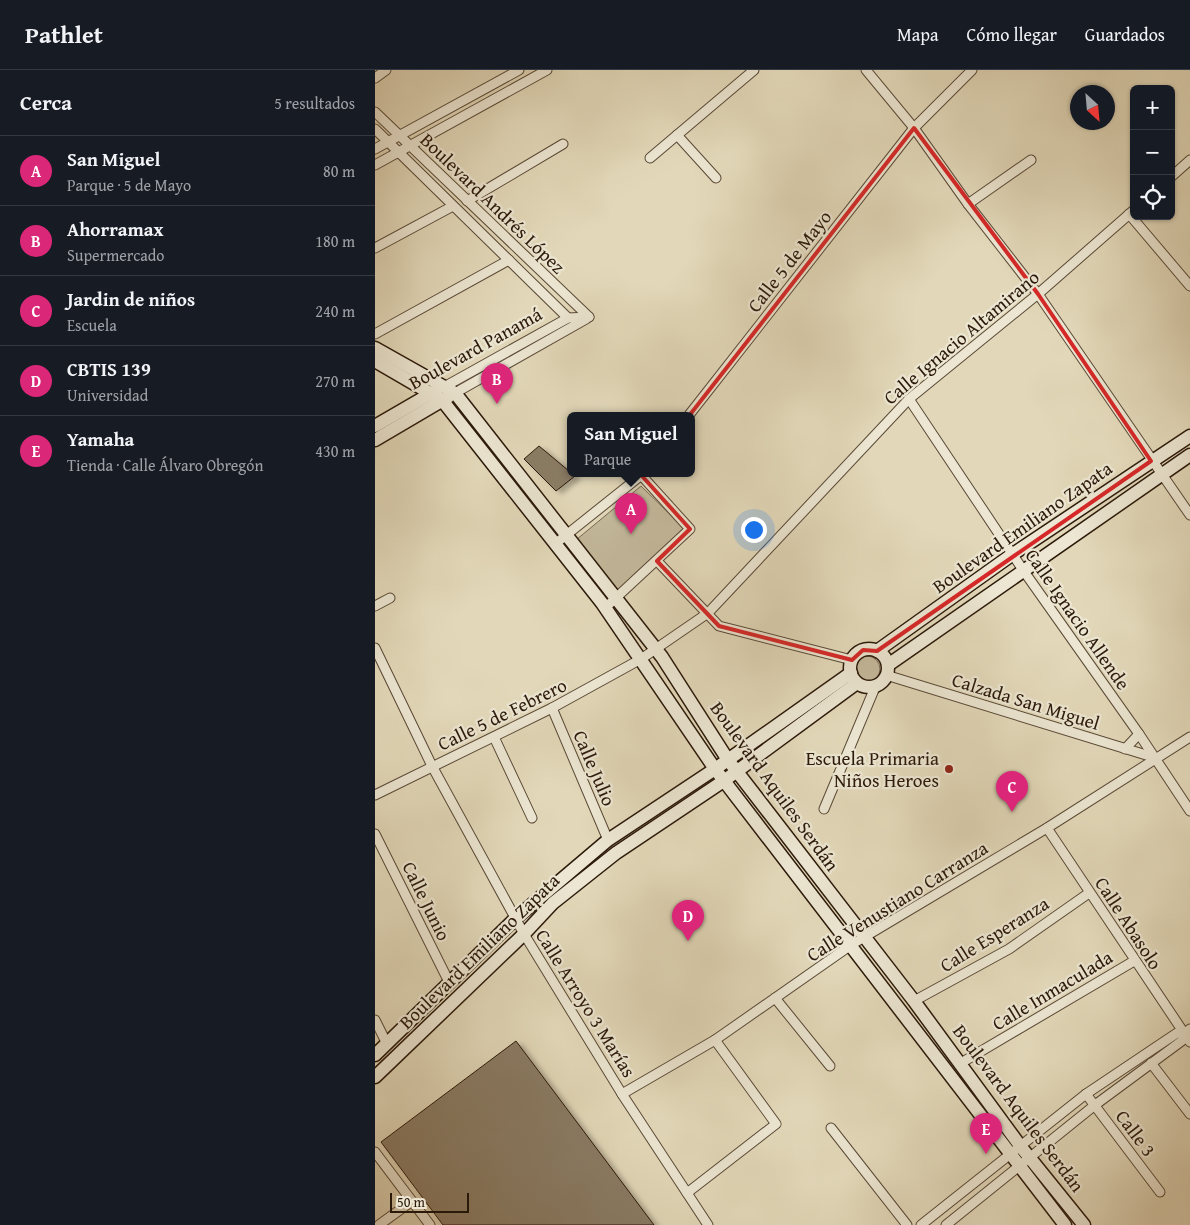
<!DOCTYPE html>
<html lang="es">
<meta charset="utf-8">
<style>
body{margin:0;font-family:"Gentium Book Plus",serif;background:#242831;color:#f1f3f6}
.controls{position:absolute;right:15px;top:15px;display:grid;overflow:hidden;border-radius:8px;box-shadow:0 1px 4px #0004}
.controls button{width:45px;height:45px;display:grid;place-items:center;padding:0;border:0;border-bottom:1px solid #363941;background:#171b24;color:#f1f3f6;font:25px sans-serif}
.compass{position:absolute;left:695px;top:15px;width:45px;height:45px;border-radius:50%;background:#171b24;box-shadow:0 1px 4px #0004;rotate:154deg}
.scale{position:absolute;left:15px;bottom:12px;width:79px;box-sizing:border-box;padding-left:5px;border:2px solid #2b190a;border-top:0;font-size:14px;line-height:18px;white-space:nowrap;color:#2b190a;-webkit-text-stroke:4px #ece6d2;paint-order:stroke}
.you{position:absolute;left:378px;top:459px;width:18px;height:18px;margin:-12px;border:4px solid #fff;border-radius:50%;background:#1a73e8;box-shadow:0 0 0 8px #1a73e833}
.badge{display:grid;place-items:center;width:32px;height:32px;border-radius:50%;background:#db2777;color:#fff;font-size:16px;font-weight:700}
.pin{position:absolute;translate:-50% -41px;filter:drop-shadow(0 1px 2px #0008)}
.pin::after{content:'';position:absolute;top:26px;width:18px;height:15px;background:inherit;clip-path:polygon(0 0,100% 0,50% 100%)}
.popup{position:absolute;left:192px;top:342px;width:128px;height:65px;box-sizing:border-box;display:grid;place-content:center;border-radius:8px;background:#171b24;filter:drop-shadow(0 1px 4px #0005);font-size:16px;white-space:nowrap;color:#9ea1a6}
.popup b{font-size:19px;color:#f1f3f6}
.popup::after{content:'';position:absolute;left:50%;top:100%;margin-left:-10px;border:10px solid transparent;border-top-color:#171b24}
.list{margin:0;padding:0;list-style:none}
h2{display:flex;justify-content:space-between;align-items:center;height:65px;margin:0;padding:0 20px;font-size:21px}
h2 small{font-size:16px;font-weight:400;color:#9ea1a6}
.list li{display:grid;grid-template-columns:32px 1fr auto;gap:15px;align-items:center;box-sizing:border-box;height:70px;padding:0 20px;border-top:1px solid #363941}
.list b{display:block;font-size:19px;white-space:nowrap}
.list p{margin:0;font-size:16px;white-space:nowrap;color:#9ea1a6}
.list em{font-size:16px;font-style:normal;color:#9ea1a6}
.icon{flex:none;width:28px;height:28px;fill:none;stroke:currentColor;stroke-width:2;stroke-linecap:round;stroke-linejoin:round}
.map{position:relative;flex:none;width:815px;height:1155px;overflow:hidden}
header{display:flex;align-items:center;gap:30px;box-sizing:border-box;height:70px;padding:0 25px;background:#171b24;border-bottom:1px solid #363941}
header strong{font-size:24px}
nav{display:flex;gap:28px;margin-inline-start:auto;font-size:18px}
main{display:flex}
aside{flex:1;background:#171b24}
.map>svg:first-child{display:block}
</style>
<header>
<strong>Pathlet</strong>
<nav><a>Mapa</a><a>Cómo llegar</a><a>Guardados</a></nav>
</header>
<main>
<aside>
<h2>Cerca<small>5 resultados</small></h2>
<ul class="list">
<li><span class="badge">A</span><div><b>San Miguel</b><p>Parque · 5 de Mayo</p></div><em>80 m</em></li>
<li><span class="badge">B</span><div><b>Ahorramax</b><p>Supermercado</p></div><em>180 m</em></li>
<li><span class="badge">C</span><div><b>Jardin de niños</b><p>Escuela</p></div><em>240 m</em></li>
<li><span class="badge">D</span><div><b>CBTIS 139</b><p>Universidad</p></div><em>270 m</em></li>
<li><span class="badge">E</span><div><b>Yamaha</b><p>Tienda · Calle Álvaro Obregón</p></div><em>430 m</em></li>
</ul>
</aside>
<div class="map">
<svg width="815" height="1155" viewBox="0 0 815 1155">
<defs>
<filter id="shadow"><feDropShadow dx="5.5" dy="3" stdDeviation="2.5" flood-color="#0004"/></filter>
</defs>
<rect width="100%" height="100%" fill="#e2d8b9"/>
<filter id="stains"><feTurbulence type="fractalNoise" baseFrequency=".004" numOctaves="4"/><feColorMatrix values="0 0 0 0 .2 0 0 0 0 .09 0 0 0 0 .02 0 0 0 .5 -.17"/></filter>
<radialGradient id="worn" r=".72"><stop offset=".6" stop-color="#630" stop-opacity="0"/><stop offset="1" stop-color="#630" stop-opacity=".3"/></radialGradient>
<g fill="#c3b89b" stroke="#776852">
<polygon points="266,416 309,458 278,490 242,523 201,470"/>
<circle cx="492" cy="599" r="13"/>
</g>
<g fill="#8a7c65" stroke="#2b190a" filter="url(#shadow)">
<polygon points="164,376 200,406 181,421 149,389"/>
<polygon points="141,971 279,1155 68,1155 6,1072"/>
</g>
<g fill="none" stroke-linecap="round" stroke-linejoin="round">
<g stroke="#594936" stroke-width="11">
<g id="street">
<polyline points="491,0 539,58 593,134 663,224 815,445"/>
<polyline points="0,8 11,0"/>
<polyline points="0,42 214,247"/>
<polyline points="0,59 193,248"/>
<polyline points="302,65 341,108"/>
<polyline points="0,79 144,0"/>
<polyline points="275,88 379,0"/>
<polyline points="0,95 172,0"/>
<polyline points="796,107 815,90"/>
<polyline points="92,131 188,74"/>
<polyline points="593,134 656,90"/>
<polyline points="754,144 815,216"/>
<polyline points="0,178 78,136"/>
<polyline points="0,264 134,190"/>
<polyline points="69,317 193,248 214,247"/>
<polyline points="80,323 211,249"/>
<polyline points="534,329 648,500 764,664 815,741"/>
<polyline points="314,345 539,58 597,0"/>
<polyline points="180,474 269,403"/>
<polyline points="282,491 344,556 477,590"/>
<polyline points="0,536 15,528"/>
<polyline points="230,538 315,459 267,406"/>
<polyline points="0,578 57,696 149,864 247,1024 333,1155"/>
<polyline points="511,605 781,688"/>
<polyline points="177,638 233,770"/>
<polyline points="119,667 157,748"/>
<polyline points="750,679 764,664"/>
<polyline points="0,725 177,638 266,589 333,543 534,329 663,224 759,140"/>
<polyline points="449,739 501,615"/>
<polyline points="672,758 815,972"/>
<polyline points="0,764 75,914"/>
<polyline points="400,928 455,996"/>
<polyline points="539,931 634,879 714,823"/>
<polyline points="0,950 12,974"/>
<polyline points="586,993 759,891"/>
<polyline points="776,993 815,1044"/>
<polyline points="247,1024 340,970 476,875 672,758 815,667"/>
<polyline points="711,1024 785,1122"/>
<polyline points="456,1058 532,1155"/>
<polyline points="0,1082 55,1155"/>
<polyline points="312,1123 401,1054 340,970"/>
<polyline points="4,1155 37,1131"/>
<polyline points="546,1155 711,1024 802,963 809,964"/>
<polyline points="571,1155 720,1035 808,970 809,964 815,959"/>
</g>
</g>
<g stroke="#2b190a" stroke-width="15">
<g id="secondary">
<polyline points="0,278 80,323 287,587 353,690 539,931 646,1077 709,1155"/>
<polyline points="0,291 67,330 227,533 340,699 690,1155"/>
<polyline points="0,356 62,320"/>
<polyline points="0,370 73,327"/>
<circle cx="494" cy="598" r="19"/>
<polyline points="502,581 638,484 815,366"/>
<polyline points="513,595 815,385"/>
<polyline points="0,985 141,848 233,770 340,699 476,603"/>
<polyline points="0,1007 149,864 178,833 241,783 350,710 482,613"/>
</g>
</g>
<use href="#street" stroke="#ece6d2" stroke-width="9"/>
<use href="#secondary" stroke="#ece6d2" stroke-width="12"/>
</g>
<path fill="none" stroke="#d62828" stroke-width="4" stroke-linejoin="round" d="M539,58l124,166 113,167 -274,190 -14,-1 -11,10 -133,-34 -62,-65 33,-32 -48,-53z"/>
<circle fill="#8f2418" stroke="#ece6d2" stroke-width="2" cx="574" cy="699" r="5"/>
<g text-anchor="middle" stroke-width="4.5" stroke-linejoin="round" paint-order="stroke">
<g font-size="19" fill="#2b190a" stroke="#ece6d2">
<text transform="translate(118 133) rotate(44)" y="7">Boulevard Andrés López</text>
<text transform="translate(414 191) rotate(-52)" y="7">Calle 5 de Mayo</text>
<text transform="translate(586 267) rotate(-40)" y="7">Calle Ignacio Altamirano</text>
<text transform="translate(100 278) rotate(-29)" y="7">Boulevard Panamá</text>
<text transform="translate(647 457) rotate(-35)" y="7">Boulevard Emiliano Zapata</text>
<text transform="translate(703 549) rotate(55)" y="7">Calle Ignacio Allende</text>
<text transform="translate(651 631) rotate(17)" y="7">Calzada San Miguel</text>
<text transform="translate(127 644) rotate(-26)" y="7">Calle 5 de Febrero</text>
<text transform="translate(220 698) rotate(67)" y="7">Calle Julio</text>
<text transform="translate(400 716) rotate(54)" y="7">Boulevard Aquiles Serdán</text>
<text transform="translate(52 831) rotate(64)" y="7">Calle Junio</text>
<text transform="translate(522 831) rotate(-32)" y="7">Calle Venustiano Carranza</text>
<text transform="translate(754 853) rotate(57)" y="7">Calle Abasolo</text>
<text transform="translate(619 864) rotate(-32)" y="7">Calle Esperanza</text>
<text transform="translate(104 881) rotate(-44)" y="7">Boulevard Emiliano Zapata</text>
<text transform="translate(677 920) rotate(-31)" y="7">Calle Inmaculada</text>
<text transform="translate(211 933) rotate(58)" y="7">Calle Arroyo 3 Marías</text>
<text transform="translate(644 1038) rotate(53)" y="7">Boulevard Aquiles Serdán</text>
<text transform="translate(761 1063) rotate(53)" y="7">Calle 3</text>
</g>
<g font-size="19" fill="#2b190a" stroke="#ece6d2" text-anchor="end">
<text x="564" y="695">Escuela Primaria<tspan x="564" dy="22">Niños Heroes</tspan></text>
</g>
</g>
<rect width="100%" height="100%" filter="url(#stains)"/>
<rect width="100%" height="100%" fill="url(#worn)"/>
</svg>
<div class="controls">
<button>+</button>
<button>−</button>
<button><svg class="icon" aria-label="locate" viewBox="0 0 24 24"><circle cx="12" cy="12" r="6"/><path d="M12 2v4M12 18v4M2 12h4M18 12h4"/></svg></button>
</div>
<svg class="compass" viewBox="-18 -18 36 36"><path d="M0-13l5 13h-10z" fill="#e53935"/><path d="M0 13l5-13h-10z" fill="#9ea1a6"/></svg>
<div class="scale">50 m</div>
<div class="you"></div>
<div class="pin badge" style="left:256px;top:464px">A</div>
<div class="popup"><b>San Miguel</b>Parque</div>
<div class="pin badge" style="left:122px;top:334px">B</div>
<div class="pin badge" style="left:637px;top:742px">C</div>
<div class="pin badge" style="left:313px;top:871px">D</div>
<div class="pin badge" style="left:611px;top:1084px">E</div>
</div>
</main>
